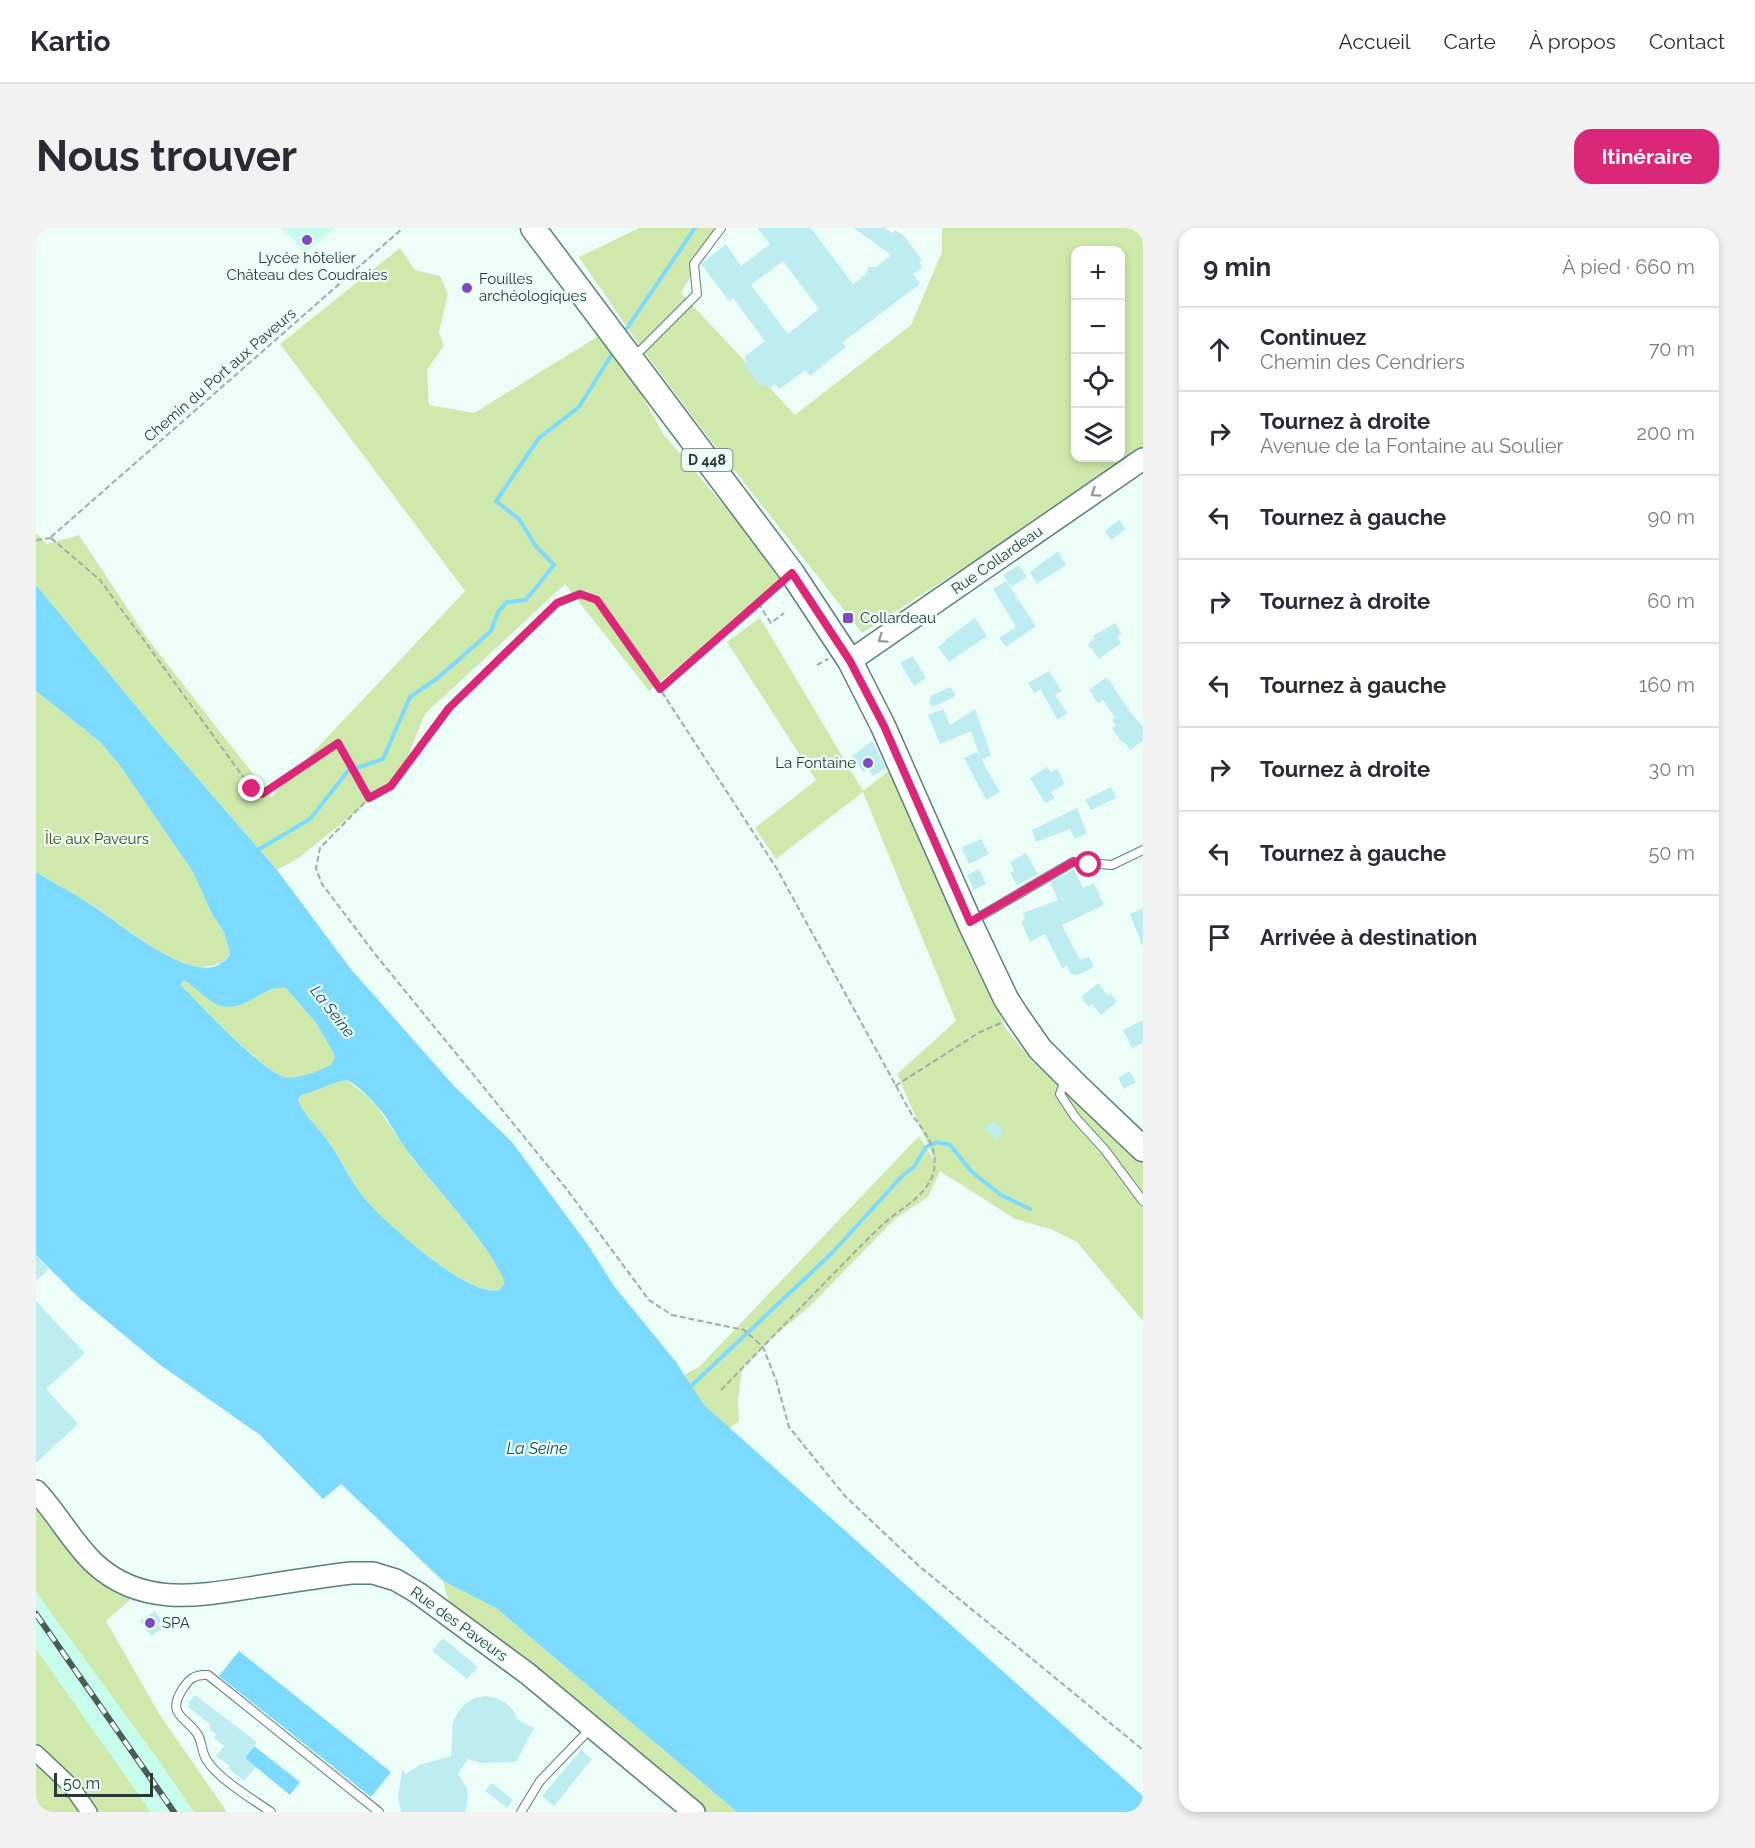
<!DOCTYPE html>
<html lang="fr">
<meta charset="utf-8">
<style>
body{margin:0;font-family:Raleway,sans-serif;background:#f2f2f3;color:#2b2b33}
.controls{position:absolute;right:18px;top:18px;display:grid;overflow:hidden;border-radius:12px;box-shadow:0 3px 9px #0003}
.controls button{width:54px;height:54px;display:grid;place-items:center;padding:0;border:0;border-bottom:2px solid #e1e1e2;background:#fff;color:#2b2b33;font:30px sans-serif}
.scale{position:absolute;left:18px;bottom:15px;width:99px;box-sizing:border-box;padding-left:6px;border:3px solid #283a35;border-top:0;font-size:16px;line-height:21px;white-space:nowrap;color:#283a35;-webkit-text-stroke:4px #edfef9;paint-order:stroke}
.stop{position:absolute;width:18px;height:18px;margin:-14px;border:4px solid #db2777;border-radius:50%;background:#fff}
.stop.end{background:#db2777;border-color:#fff;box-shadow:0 2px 6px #0008}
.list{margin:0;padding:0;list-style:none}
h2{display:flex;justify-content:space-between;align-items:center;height:78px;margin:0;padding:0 24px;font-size:26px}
h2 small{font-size:20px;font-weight:400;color:#7c7c81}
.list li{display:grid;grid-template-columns:39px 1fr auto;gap:18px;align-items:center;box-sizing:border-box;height:84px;padding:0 24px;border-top:2px solid #e1e1e2}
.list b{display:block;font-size:22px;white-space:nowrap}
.list p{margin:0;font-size:20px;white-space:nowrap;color:#7c7c81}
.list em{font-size:20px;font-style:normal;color:#7c7c81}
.icon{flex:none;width:33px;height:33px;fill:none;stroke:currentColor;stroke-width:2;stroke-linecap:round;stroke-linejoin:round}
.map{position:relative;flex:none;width:1107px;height:1584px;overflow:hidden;border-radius:18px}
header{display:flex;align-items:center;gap:36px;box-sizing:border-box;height:84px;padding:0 30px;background:#fff;border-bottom:2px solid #e1e1e2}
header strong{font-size:28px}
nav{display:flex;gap:33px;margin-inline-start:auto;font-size:21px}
.intro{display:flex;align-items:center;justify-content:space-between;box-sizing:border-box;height:144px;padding:0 36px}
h1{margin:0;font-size:42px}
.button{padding:15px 27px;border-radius:18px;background:#db2777;color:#fff;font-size:21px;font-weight:700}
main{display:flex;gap:36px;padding:0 36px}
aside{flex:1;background:#fff;border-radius:18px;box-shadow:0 3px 9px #0003}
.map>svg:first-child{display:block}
</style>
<header>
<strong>Kartio</strong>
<nav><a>Accueil</a><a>Carte</a><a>À propos</a><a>Contact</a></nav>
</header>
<div class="intro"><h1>Nous trouver</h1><a class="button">Itinéraire</a></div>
<main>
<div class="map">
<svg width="1107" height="1584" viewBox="0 0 1107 1584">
<rect width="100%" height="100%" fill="#edfef9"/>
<g fill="#c6fded">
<polygon points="245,0 299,0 270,24"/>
<polygon points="0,1364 123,1533 158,1584 115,1584 0,1421"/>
</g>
<g fill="#cee9ab" fill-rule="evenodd">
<path d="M603,0h83l-22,32 -19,33 114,122 116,-90 31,-73v-24h201v225l-281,180 -167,-213 -53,-71 -63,-92zM1040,22h44v208h-44z"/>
<polygon points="364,20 379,42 404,48 412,66 403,104 408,118 391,142 393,177 438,185 564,107 577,116 628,207 750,350 613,463 529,356 389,486 358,562 331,575 261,631 241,642 119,501 0,357 0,305 11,316 43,307 111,410 235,569 429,363 244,116"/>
<polygon points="724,390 827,563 856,540 970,801 996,833 1107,934 1107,1093 1041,1014 1017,1002 979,991 904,943 892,969 859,991 773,1079 735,1111 706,1141 702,1172 703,1193 693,1200 667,1177 648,1147 663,1139 883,908 901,937 861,846 920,793 827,564 740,631 719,600 780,552 691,414"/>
<polygon points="0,463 63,513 83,536 157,644 176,686 188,704 194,726 186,735 174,738 163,739 147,736 128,728 61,680 0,644"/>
<path d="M145,753l6,1c8,6 26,23 34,24 28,6 40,-21 65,-18l30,35 17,29 2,5 -4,8c-14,6 -30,14 -45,12 -23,-5 -86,-73 -105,-92z"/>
<path d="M311,852l20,16 11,12 33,49 53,63 30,41 6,9 4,14 -5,6c-31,7 -114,-67 -134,-91 -15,-18 -24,-40 -37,-58 -11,-14 -24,-25 -30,-41l3,-5c16,-3 30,-13 46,-15z"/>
<polygon points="0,1280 45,1337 63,1353 97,1369 70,1393 124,1487 191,1584 158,1584 123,1533 0,1364"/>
<polygon points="407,1353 460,1380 701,1584 663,1584 413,1376"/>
<polygon points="0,1421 115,1584 0,1584"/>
</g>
<g fill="#7cdafe" fill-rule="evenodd">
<path d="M0,357l119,144 122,141 73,98 104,118 58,56 76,103 26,41 62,76 28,43 439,391v16h-406l-241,-204 -53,-27 -102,-97 -18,15 -63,-64 -101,-71 -81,-67 -42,-42v-383c21,13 43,24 63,38 25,16 106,87 131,44l-6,-22 -12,-18 -19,-42 -74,-108 -20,-23 -63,-50zM146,753l5,1c8,6 26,23 34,24 28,6 40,-21 65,-18l30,35 17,29 2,5 -4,8c-14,6 -30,14 -45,12 -23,-4 -86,-73 -105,-92zM311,852c10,5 20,15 28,24 15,15 23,37 37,53 18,24 90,102 92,127l-5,6c-31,8 -114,-68 -134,-91 -15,-18 -24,-40 -37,-58 -10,-14 -24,-25 -30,-41l3,-5c16,-3 30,-13 46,-15z"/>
<polygon points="203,1423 355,1544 335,1569 183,1448"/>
<polygon points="218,1518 264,1554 254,1567 209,1530"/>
</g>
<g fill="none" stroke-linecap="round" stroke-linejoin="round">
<g stroke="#7cdafe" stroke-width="4">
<polyline points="591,100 659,0"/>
<polyline points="220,623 274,591 312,543 347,531 374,469 403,449 455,403 462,384 471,374 490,372 518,337 499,317 483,291 460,273 503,210 543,179 576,126"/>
<polyline points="651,1160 655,1158 795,1026 867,947 878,939 890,919 901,914 914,917 936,944 965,967 994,981"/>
</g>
</g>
<g fill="#bdedf0" fill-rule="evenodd">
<path d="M721,0h54l42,56 13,-10 2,-7h8l15,-12 -37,-27h31l7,5 3,-3 9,6 18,24 -3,2 4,5 -10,7 7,10 -77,58 3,5 -36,29 -4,-6 -27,19 -4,-5 -6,5 -4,-5 -4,3 -18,-23 4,-4 -3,-3 21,-16 -32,-43 -4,3 -28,-37 25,-20 15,22 29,-22zM747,33l36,48 -31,25 -37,-49z"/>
<polygon points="1083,292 1090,301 1075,312 1069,303"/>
<polygon points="1022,323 1030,337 1001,356 994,344"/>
<polygon points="983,337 991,349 975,359 967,347"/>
<polygon points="970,353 1000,398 970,419 963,410 980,399 957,361"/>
<polygon points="939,390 951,408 913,434 902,419 910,413 909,412"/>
<polygon points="1079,395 1086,406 1081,409 1085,415 1063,431 1052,416 1059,411 1057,408"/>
<polygon points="877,428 890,450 878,458 864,435"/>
<polygon points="1013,443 1026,463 1019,467 1031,485 1022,492 1004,461 998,465 992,455"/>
<polygon points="1071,449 1092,481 1107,499 1107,513 1094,522 1088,514 1086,515 1076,500 1080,498 1076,492 1079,490 1067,472 1062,475 1053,462"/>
<polygon points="914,459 920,468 896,479 893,473 895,468"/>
<polygon points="907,481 914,497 939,481 955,527 945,532 935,503 904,516 892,487"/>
<polygon points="836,513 850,540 837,548 832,541 827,544 816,528"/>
<polygon points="941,524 964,564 950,572 928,530"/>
<polygon points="1011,539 1015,544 1021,541 1029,556 1015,564 1019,570 1009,575 994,550"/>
<polygon points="1075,559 1080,570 1055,582 1049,572"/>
<polygon points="1041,580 1051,605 1039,611 1034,601 1000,614 996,602"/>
<polygon points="945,611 953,626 933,636 925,620"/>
<polygon points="990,625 1002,646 981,657 974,645 978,643 974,634"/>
<polygon points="943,641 950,656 938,662 931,647"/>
<polygon points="1038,641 1047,660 1058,655 1068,677 1026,697 1044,732 1053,729 1058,739 1040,748 1038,746 1035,747 1031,738 1026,740 1009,706 994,714 985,693 989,691 987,685 1022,672 1014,654"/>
<polygon points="1107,680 1107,717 1106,717 1094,686"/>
<polygon points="1062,755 1072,768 1075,766 1081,774 1065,787 1056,776 1052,778 1045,769"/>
<polygon points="1107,792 1107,815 1096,820 1087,802"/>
<polygon points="1094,843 1100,854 1088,861 1082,850"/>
<polygon points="958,893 968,905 960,912 949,900"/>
<polygon points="0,1028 13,1041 0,1053"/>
<polygon points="0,1073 49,1125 10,1161 42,1196 0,1235"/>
<polygon points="119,1383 126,1393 122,1396 125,1401 115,1408 104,1393"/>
<polygon points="407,1410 442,1439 431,1451 396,1423"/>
<polygon points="159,1467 221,1514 209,1530 220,1539 208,1553 192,1540 194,1538 180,1528 188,1518 178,1510 180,1506 174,1502 174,1496 152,1479 154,1476 152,1475"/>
<polygon points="449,1468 460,1470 470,1475 478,1483 481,1491 498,1500 480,1534 445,1535 432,1531 422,1545 431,1560 432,1570 429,1584 365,1584 362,1569 366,1542 370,1546 383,1537 415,1528 417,1494 422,1484 429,1476 439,1470"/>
<polygon points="545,1522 556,1531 518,1578 506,1568"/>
<polygon points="456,1555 477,1572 471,1580 449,1563"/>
</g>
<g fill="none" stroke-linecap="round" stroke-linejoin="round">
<g stroke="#588277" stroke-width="10">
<g id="lane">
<polyline points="595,128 606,121 661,66 658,36 685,0"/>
<polyline points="938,692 1037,634 1076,637 1107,622"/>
<polyline points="1029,852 1024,866 1039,889 1069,922 1107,973"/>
<path d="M235,1584c-20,-14 -53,-33 -65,-53 -4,-7 -4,-15 -7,-22 -9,-19 -34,-20 -17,-47 7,-11 12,-16 26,-15l171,137"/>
<polyline points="485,1584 504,1553 555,1500"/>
</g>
</g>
<g stroke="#588277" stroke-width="18">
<polyline id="street" points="0,1525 35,1558 53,1584"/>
</g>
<g stroke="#588277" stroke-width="24">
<g id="secondary">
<polyline points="814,433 1107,231"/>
<path d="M0,1263c21,22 36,51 58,72 47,44 104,33 161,24 32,-5 64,-10 96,-14h22l23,7 22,13 110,81 166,138"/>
</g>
</g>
<g stroke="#588277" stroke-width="27">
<polyline id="primary" points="497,0 756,345 814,433 847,498 934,695 970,771 981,788 1004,821 1044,861 1107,921"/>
</g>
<g stroke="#9caea9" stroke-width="2" stroke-dasharray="6 3" stroke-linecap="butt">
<polyline points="15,309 367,0"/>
<polyline points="15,310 64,352 216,561 226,566 302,515 333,570 284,620 280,641 286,656 339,726 529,959 613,1072 636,1087 708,1102 727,1119 740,1152 753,1199 809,1268 883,1338 1107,1522"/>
<polyline points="0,312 15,310"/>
<polyline points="722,375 735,395 748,385"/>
<polyline points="781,437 792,431"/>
<polyline points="333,570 355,558 413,480 521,375 544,366 561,372 624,461"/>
<polyline points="859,858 944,804 965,795"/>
<path d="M685,1162c53,-54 105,-110 159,-163 17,-17 42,-27 52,-50 9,-25 -6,-44 -20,-62l-135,-246 -117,-180 117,-103"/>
</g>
<use href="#lane" stroke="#fff" stroke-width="8"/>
<use href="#street" stroke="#fff" stroke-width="15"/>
<use href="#secondary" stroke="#fff" stroke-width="21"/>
<use href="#primary" stroke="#fff" stroke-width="24"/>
<g stroke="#4b5c57" stroke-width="6">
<polyline id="rail" points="0,1386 138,1584"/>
</g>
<use href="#rail" stroke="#edfef9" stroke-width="4" stroke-dasharray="11" stroke-linecap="butt"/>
</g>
<defs><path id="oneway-chevron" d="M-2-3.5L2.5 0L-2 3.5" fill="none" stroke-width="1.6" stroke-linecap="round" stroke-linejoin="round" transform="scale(1.5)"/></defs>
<g stroke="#949c9a">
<use href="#oneway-chevron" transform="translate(1059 265) rotate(146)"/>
<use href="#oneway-chevron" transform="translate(846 411) rotate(145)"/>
</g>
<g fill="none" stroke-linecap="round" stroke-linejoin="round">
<polyline stroke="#db2777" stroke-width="8" points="216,561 226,566 302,515 333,570 355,558 413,480 521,375 544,366 561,372 624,461 756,345 814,433 848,498 934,694 1037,634 1053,637"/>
</g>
<g fill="#7c4bc3" stroke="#edfef9" stroke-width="2">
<circle cx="271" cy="12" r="6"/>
<circle cx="431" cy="60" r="6"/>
<rect x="806" y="384" width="12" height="12" rx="3"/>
<circle cx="832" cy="535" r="6"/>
<circle cx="114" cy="1395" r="6"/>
</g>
<g text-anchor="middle" stroke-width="4.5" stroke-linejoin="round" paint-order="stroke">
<rect fill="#edfef9" stroke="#637570" stroke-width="1.5" x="645.5" y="221" width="51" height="22" rx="4.5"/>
<g font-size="14" font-weight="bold" fill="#283a35">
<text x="671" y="237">D 448</text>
</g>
<g font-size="15" fill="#283a35" stroke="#edfef9" text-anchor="start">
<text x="271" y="35" text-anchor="middle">Lycée hôtelier<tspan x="271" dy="17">Château des Coudraies</tspan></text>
<text x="443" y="56">Fouilles<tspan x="443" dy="17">archéologiques</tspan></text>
<text x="824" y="395">Collardeau</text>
<text x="820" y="540" text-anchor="end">La Fontaine</text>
<text x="126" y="1400">SPA</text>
</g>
<g font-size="15" fill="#283a35" stroke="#edfef9">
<text transform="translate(184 147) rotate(-41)" y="5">Chemin du Port aux Paveurs</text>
<text transform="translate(961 332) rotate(-35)" y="5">Rue Collardeau</text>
<text transform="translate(423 1396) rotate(36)" y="5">Rue des Paveurs</text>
</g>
<g font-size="15" fill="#354c06" stroke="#edfef9">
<text x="61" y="616">Île aux Paveurs</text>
</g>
<g font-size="16" font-style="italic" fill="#134a5c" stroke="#edfef9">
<text transform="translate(297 783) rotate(52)" y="6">La Seine</text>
<text x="501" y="1226">La Seine</text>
</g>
</g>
</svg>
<div class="controls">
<button>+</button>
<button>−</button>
<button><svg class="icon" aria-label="locate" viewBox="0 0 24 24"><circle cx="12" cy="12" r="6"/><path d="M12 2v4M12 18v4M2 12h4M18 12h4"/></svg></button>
<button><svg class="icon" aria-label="layers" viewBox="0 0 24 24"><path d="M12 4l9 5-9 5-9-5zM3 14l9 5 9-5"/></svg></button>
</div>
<div class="scale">50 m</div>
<div class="stop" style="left:1053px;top:637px"></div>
<div class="stop end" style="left:216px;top:561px"></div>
</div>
<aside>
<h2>9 min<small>À pied · 660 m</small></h2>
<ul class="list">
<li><svg class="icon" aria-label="ahead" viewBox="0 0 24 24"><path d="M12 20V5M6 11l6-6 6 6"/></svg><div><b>Continuez</b><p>Chemin des Cendriers</p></div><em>70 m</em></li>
<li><svg class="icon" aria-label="right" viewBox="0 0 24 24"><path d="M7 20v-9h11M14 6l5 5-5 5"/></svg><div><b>Tournez à droite</b><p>Avenue de la Fontaine au Soulier</p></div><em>200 m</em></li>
<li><svg class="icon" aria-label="left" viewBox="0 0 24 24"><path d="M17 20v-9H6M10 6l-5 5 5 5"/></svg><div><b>Tournez à gauche</b></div><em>90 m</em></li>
<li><svg class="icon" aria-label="right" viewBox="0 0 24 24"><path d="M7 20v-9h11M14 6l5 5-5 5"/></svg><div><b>Tournez à droite</b></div><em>60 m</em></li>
<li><svg class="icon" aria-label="left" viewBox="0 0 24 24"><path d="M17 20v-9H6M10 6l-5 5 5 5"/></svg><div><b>Tournez à gauche</b></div><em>160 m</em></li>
<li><svg class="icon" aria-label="right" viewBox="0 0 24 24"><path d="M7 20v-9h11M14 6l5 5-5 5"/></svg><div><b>Tournez à droite</b></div><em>30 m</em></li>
<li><svg class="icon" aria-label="left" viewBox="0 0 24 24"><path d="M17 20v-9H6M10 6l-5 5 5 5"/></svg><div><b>Tournez à gauche</b></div><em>50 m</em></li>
<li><svg class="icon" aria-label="arrive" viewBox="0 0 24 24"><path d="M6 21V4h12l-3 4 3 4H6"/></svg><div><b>Arrivée à destination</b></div></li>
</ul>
</aside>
</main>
